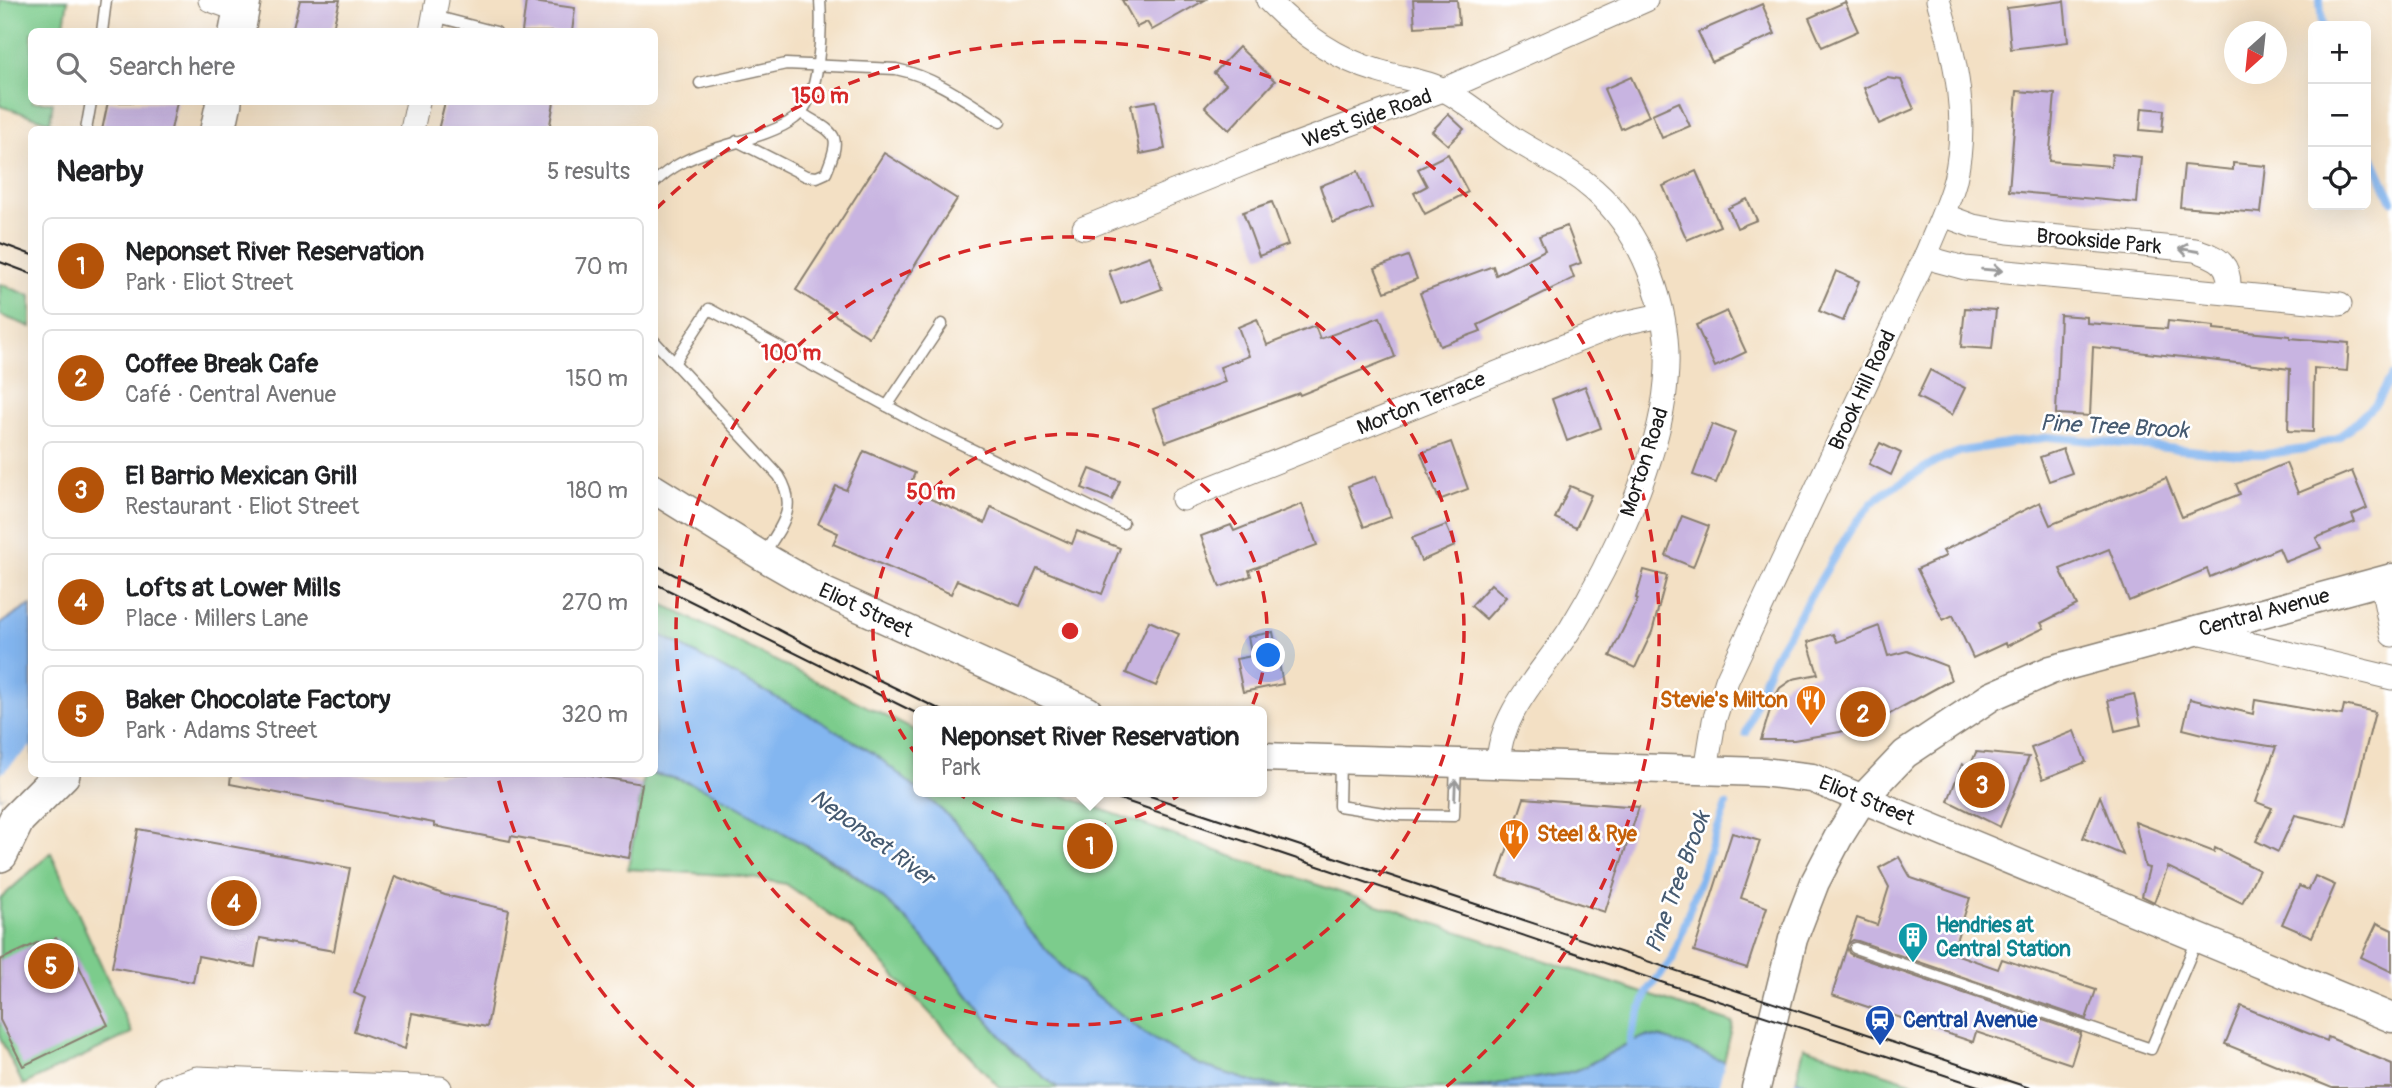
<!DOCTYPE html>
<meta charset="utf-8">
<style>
body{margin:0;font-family:Pangolin,sans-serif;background:#f2f2f2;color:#202124}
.controls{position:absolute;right:21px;top:21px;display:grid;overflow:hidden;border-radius:10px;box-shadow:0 7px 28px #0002}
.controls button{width:63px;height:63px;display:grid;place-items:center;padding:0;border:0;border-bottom:2px solid #e0e0e0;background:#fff;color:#202124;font:35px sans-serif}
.compass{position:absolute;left:2224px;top:21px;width:63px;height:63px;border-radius:50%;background:#fff;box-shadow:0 7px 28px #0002;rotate:207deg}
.you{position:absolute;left:1269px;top:656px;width:24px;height:24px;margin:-18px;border:5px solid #fff;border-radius:50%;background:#1a73e8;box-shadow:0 0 0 10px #1a73e833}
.badge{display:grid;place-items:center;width:46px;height:46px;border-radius:50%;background:#b45309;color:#fff;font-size:23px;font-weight:700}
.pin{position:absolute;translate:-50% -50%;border:4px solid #fff;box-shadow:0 2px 7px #0006}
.popup{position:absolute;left:913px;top:706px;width:354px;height:91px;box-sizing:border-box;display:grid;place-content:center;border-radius:10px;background:#fff;filter:drop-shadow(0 2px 5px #0005);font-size:23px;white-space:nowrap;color:#757577}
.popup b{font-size:26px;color:#202124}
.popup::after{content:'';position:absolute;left:50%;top:100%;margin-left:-14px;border:14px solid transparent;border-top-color:#fff}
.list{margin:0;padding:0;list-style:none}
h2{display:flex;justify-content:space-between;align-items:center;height:91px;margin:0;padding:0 28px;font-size:30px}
h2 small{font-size:23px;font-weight:400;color:#757577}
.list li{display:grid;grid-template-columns:46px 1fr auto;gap:21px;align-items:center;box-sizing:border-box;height:98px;margin:0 14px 14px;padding:0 14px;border:2px solid #e0e0e0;border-radius:10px}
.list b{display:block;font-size:26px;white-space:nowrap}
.list p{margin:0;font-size:23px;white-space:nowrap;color:#757577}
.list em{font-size:23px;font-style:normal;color:#757577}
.icon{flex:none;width:38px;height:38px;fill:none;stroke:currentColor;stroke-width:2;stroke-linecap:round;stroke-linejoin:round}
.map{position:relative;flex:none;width:2392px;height:1088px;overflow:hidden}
.search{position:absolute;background:#fff;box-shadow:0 7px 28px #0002;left:28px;top:28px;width:630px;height:77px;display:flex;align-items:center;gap:18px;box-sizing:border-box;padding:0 24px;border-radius:10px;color:#757577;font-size:26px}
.panel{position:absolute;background:#fff;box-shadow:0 7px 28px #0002;left:28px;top:126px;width:630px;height:651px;border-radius:10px}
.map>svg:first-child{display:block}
</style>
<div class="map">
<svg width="2392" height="1088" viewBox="0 0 2392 1088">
<rect width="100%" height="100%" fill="#fff"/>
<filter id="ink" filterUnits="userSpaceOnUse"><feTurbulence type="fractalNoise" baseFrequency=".0143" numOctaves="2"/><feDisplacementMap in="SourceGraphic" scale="14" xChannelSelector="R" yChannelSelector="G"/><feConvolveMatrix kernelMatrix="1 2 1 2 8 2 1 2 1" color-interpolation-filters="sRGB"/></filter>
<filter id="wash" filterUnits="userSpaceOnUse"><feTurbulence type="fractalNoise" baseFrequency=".00686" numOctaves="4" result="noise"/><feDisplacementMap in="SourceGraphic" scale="28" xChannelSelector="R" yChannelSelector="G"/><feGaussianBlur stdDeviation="1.57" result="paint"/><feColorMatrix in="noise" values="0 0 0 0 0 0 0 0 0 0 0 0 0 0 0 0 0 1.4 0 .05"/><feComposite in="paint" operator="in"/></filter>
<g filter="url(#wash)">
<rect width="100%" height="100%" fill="#f3e0c4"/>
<g fill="#7ccc8c" stroke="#4c7454" stroke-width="2">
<polygon points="0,0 68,0 63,31 32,32 32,102 53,102 50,122 0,106"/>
<polygon points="0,284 31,296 31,327 0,315"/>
<polygon points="654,600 918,732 918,792 1054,792 1228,855 1733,1023 1724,1062 1660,1037 1633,1041 1580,1069 1563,1074 1490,1085 1456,1088 1291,1088 1257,1083 1200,1065 1148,1036 1067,972 1024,925 995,871 968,837 945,813 876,755 857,743 655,632"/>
<path d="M644,774c49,2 85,27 126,51 57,33 111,62 154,114 41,49 80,114 135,149h-59l-149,-159 -65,-45 -46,-8 -112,-7z"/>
<polygon points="51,853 132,1033 23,1085 0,1038 0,899"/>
<polygon points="1804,1047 1929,1088 1816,1088 1796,1081"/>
</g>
<g fill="#83b6f0" stroke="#506986" stroke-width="2">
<polygon points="31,605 32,774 0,797 0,624"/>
<path d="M655,632l165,89 56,34 69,58 23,24 28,34 28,54 43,47 81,64 52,29 57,18 34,5h-232c-57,-37 -93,-101 -137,-151 -22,-26 -49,-48 -76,-69 -28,-16 -57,-32 -85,-48 -36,-21 -71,-44 -114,-46h7z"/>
<path d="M1646,1036c29,2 52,17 79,26 29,10 64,11 91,26h-360l34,-3 73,-11 17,-5 53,-28z"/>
</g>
<g fill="#f3e0c4">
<polygon points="31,746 32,774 52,774 0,797 0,775"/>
<polygon points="1726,1059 1796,1077 1793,1088 1718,1088"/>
</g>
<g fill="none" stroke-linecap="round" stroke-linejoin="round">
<g stroke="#83b6f0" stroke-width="8">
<polyline points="2320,0 2322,26"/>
<polyline points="2366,143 2392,201"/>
<polyline points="1746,733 1759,691 1773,659 1851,529 1872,503 1884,493 1936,461 1962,451 2050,437 2230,454 2267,454 2305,449 2337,438 2349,429 2376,403 2392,376"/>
<polyline points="1630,1051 1630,1037 1648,990 1672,960 1726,805"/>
</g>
</g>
<g id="blocks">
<g fill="#c8b4e1">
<polygon points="300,0 340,0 332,32 292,32"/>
<polygon points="1122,0 1205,0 1152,30 1147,22 1137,27"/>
<polygon points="1413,0 1457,0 1459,24 1415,27"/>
<polygon points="526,1 575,8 572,32 522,32"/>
<polygon points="2064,1 2068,42 2011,49 2007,8"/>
<polygon points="1845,2 1858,31 1822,47 1809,18"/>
<polygon points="1762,4 1775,34 1712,62 1698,32"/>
<polygon points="1239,47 1275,81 1229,130 1205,107 1226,84 1214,73"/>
<polygon points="1631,77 1649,116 1621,129 1604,89"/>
<polygon points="1887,78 1901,80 1914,109 1879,124 1864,88"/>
<polygon points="2017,91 2055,94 2049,161 2111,166 2112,154 2141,157 2137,203 2009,191"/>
<polygon points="1156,101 1165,149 1140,154 1131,105"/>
<polygon points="108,102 177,102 171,130 102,130"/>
<polygon points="445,102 554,102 549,130 438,130"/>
<polygon points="1679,102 1690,126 1662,138 1652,114"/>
<polygon points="2142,108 2164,110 2162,132 2140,130"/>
<polygon points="1448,114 1464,129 1448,145 1432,131"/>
<polygon points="884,153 957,199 869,337 796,290"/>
<polygon points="1448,154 1468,192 1425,214 1414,193 1427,186 1418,169"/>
<polygon points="2233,163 2266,166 2261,213 2180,207 2184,165 2233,170"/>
<polygon points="1358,171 1372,208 1333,223 1320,186"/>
<polygon points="1696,171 1720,226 1687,240 1663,186"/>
<polygon points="1747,199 1757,220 1737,228 1728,208"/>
<polygon points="1272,202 1288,245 1259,256 1243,212"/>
<polygon points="1567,226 1581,263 1570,267 1574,278 1478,325 1481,331 1440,346 1420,293 1493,266 1496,275 1545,250 1539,236"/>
<polygon points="1150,256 1162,289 1121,304 1109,271"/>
<polygon points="1408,256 1417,279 1385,292 1375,268"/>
<polygon points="1836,271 1859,281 1843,321 1819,311"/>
<polygon points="1965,308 1996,310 1992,349 1961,347"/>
<polygon points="1727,311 1746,352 1715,367 1696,325"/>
<polygon points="2060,315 2087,317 2087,323 2167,329 2168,321 2214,326 2214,329 2290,336 2290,338 2349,343 2347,371 2314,368 2313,432 2288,431 2290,369 2093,347 2090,416 2056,414"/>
<polygon points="1380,317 1395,357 1300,395 1299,393 1166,442 1153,409 1225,382 1220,367 1249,356 1238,327 1257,319 1267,345 1315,326 1320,339"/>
<polygon points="1930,370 1965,388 1952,415 1917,397"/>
<polygon points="1585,386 1601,428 1567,441 1552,399"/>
<polygon points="1712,424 1735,433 1716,483 1693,475"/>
<polygon points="1451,442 1468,489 1439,500 1421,453"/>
<polygon points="1880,443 1901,453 1891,475 1869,464"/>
<polygon points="2063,449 2072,473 2049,481 2040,457"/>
<polygon points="864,451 915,473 908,489 985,523 991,507 1072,544 1077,531 1120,548 1102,594 1037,568 1020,606 957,580 951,594 833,544 838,533 818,524 836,486 846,490"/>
<polygon points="2286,463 2298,493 2352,471 2367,508 2352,515 2355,522 2316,538 2321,548 2285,562 2279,548 2210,577 2207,569 2129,601 2109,549 2060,569 2077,605 2041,623 2044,628 2007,646 2005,643 1973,658 1953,615 1943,620 1917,569 1946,556 1943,551 2040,502 2050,525 2166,478 2182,517 2240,494 2236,484"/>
<polygon points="1090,469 1120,481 1112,500 1082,488"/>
<polygon points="1376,476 1391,517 1364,527 1348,486"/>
<polygon points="1570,486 1591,495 1576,528 1555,518"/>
<polygon points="1302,504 1317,545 1249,570 1251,576 1220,587 1201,536 1231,525 1234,531"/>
<polygon points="1682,516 1709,526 1693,567 1666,556"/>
<polygon points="1446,525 1455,546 1421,561 1412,538"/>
<polygon points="1644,570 1667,576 1652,632 1635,668 1610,656 1638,599 1636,598"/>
<polygon points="1491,584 1506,597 1486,619 1471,606"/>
<polygon points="1149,621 1179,634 1156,686 1126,673"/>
<polygon points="1879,626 1888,656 1907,651 1946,666 1951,680 1884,717 1840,732 1794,740 1761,740 1773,700 1780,688 1793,679 1818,674 1808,642 1833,634 1837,642"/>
<polygon points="1273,632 1283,684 1243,692 1236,659 1252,656 1248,637"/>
<polygon points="2134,694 2141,725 2115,731 2108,700"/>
<polygon points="2190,699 2253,714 2255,700 2342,715 2344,705 2375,712 2346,827 2295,815 2278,852 2256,841 2272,808 2256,802 2276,747 2219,738 2183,729"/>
<polygon points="2074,731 2086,762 2043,779 2031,748"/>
<polygon points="1976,752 2029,757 2000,827 1948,801 1962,764 1970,767"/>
<polygon points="231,774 584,774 642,784 629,858 511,836 510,841 434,826 434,823 230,784"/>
<polygon points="2100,796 2123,855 2083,838"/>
<polygon points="1524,798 1639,807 1605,912 1498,877"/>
<polygon points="2135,822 2214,852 2215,848 2259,870 2242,903 2168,867 2154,902 2142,896 2149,868 2145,867"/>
<polygon points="138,829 350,868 334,951 260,938 255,967 198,956 193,982 112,967"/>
<polygon points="1732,833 1760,841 1741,898 1767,907 1747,968 1694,951"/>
<polygon points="1899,857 1911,878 1970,898 1952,953 1998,969 2002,959 2096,990 2086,1019 1858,941 1853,940 1848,944 1857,918 1877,925 1889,887 1879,868"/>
<polygon points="395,876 445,895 509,910 487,1027 412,1013 405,1049 354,1031 365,998 354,993"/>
<polygon points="2315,876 2335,885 2312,937 2282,924 2299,886 2309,890"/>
<polygon points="2377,923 2392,930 2392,972 2361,957"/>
<polygon points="56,938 64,953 71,950 108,1025 23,1066 0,1020 0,960 39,942 41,946"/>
<polygon points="1847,947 1849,953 1852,955 2081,1033 2071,1064 1976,1032 1973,1042 1832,995"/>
<polygon points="2241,1006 2327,1041 2328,1037 2392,1064 2392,1088 2332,1088 2225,1044"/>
</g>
</g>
</g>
<g filter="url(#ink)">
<use href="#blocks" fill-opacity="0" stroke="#887e70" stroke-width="2"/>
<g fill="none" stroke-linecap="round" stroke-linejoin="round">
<g stroke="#887e70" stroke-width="13">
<g id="service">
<polyline points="434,16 496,32"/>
<polyline points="102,32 106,0"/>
<path d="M700,83l86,-19 110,5c39,8 71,32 104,53"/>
<polyline points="86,130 91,102"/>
<path d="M737,141l69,35 11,1 9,-4c17,-41 10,-38 -25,-60"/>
<path d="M654,183c18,-18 38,-26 61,-34 24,-8 61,-16 80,-31 26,-19 27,-88 25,-118"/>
<path d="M654,341l125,135c20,32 2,50 -15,78"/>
<polyline points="674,363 709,309 920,424 1123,523"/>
<polyline points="887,406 942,324"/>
<polyline points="1340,761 1339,806 1397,815 1454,816 1456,764"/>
<polyline points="1855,948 2151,1049 2197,940"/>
</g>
</g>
<g stroke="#887e70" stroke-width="25">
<g id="minor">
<polyline points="210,0 241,11"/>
<path d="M1268,0c30,31 68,59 110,71 21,7 46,9 66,19 25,13 46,33 70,49 27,17 55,29 80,51 51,45 79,124 72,192 -6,76 -55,181 -95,246 -27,43 -72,84 -73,137"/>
<polyline points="431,32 437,0"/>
<polyline points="412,130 418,102"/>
<path d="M1943,215l30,11 35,6 187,18c25,8 36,14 34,42"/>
<polyline points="1084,228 1253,160 1443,90 1646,0"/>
<polyline points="1926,255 1939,261 1965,268 2340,304"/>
<polyline points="1183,499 1619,324 1661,315"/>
<polyline points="2381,581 2392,635"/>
<polyline points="2194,631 2392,678"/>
<path d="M1706,770l8,-49 13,-41 199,-425c10,-25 22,-49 29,-75 14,-60 1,-122 -17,-180"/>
<polyline points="166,1088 197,1078 440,1088"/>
</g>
</g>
<g stroke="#887e70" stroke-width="31">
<g id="tertiary">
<polyline points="654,489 762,556 825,592 1088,711"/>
<polyline points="1262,757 1763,772 1812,778 2392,1018"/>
<polyline points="1756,1088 1793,939 1815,882 1838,838 1863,798 1905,754 1992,696 2051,670 2392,578"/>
</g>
</g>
<g stroke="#887e70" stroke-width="38">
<g id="primary">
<polyline points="237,32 243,0"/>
<polyline points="218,130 224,102"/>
<polyline points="0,854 17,819 62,774"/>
</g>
</g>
<use href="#service" stroke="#fff" stroke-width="10"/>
<use href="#minor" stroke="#fff" stroke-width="23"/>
<use href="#tertiary" stroke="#fff" stroke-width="28"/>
<use href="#primary" stroke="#fff" stroke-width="35"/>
<g stroke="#1c1c1c" stroke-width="2">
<polyline points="0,243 32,255"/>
<polyline points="0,262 32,274"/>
<polyline points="654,564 815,649 943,711"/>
<polyline points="654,583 918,714"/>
<polyline points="1099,792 1661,982 1984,1088"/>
<polyline points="1138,792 2030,1088"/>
</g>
</g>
<defs><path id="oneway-shaft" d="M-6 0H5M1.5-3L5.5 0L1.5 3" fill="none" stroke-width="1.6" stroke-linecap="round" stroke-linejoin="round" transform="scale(1.75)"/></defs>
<g stroke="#999">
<use href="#oneway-shaft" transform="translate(2189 250) rotate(-171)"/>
<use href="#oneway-shaft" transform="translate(1992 270) rotate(5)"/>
<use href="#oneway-shaft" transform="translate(1455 790) rotate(-88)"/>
</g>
</g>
<g fill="none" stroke="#d62828" stroke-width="3.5" stroke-dasharray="12 9">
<circle cx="1070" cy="631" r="197"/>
<circle cx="1070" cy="631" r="394"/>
<path d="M694 1087A591 591 0 0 1 497 774M656 209A591 591 0 1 1 1446 1087"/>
</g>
<defs>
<g id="restaurant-pin" transform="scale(1.575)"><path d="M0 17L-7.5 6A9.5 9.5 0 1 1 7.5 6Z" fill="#e8710a" stroke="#fff"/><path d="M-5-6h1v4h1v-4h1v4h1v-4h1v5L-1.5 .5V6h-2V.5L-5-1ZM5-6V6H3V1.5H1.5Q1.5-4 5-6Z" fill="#fff"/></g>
<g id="building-pin" transform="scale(1.575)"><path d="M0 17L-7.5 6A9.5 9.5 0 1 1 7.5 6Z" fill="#0f9aa8" stroke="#fff"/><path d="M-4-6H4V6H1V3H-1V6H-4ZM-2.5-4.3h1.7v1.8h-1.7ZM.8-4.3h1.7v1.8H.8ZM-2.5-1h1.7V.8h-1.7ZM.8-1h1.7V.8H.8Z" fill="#fff"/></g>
<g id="station-pin" transform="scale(1.575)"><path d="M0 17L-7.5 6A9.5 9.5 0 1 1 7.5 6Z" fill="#1a4fb4" stroke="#fff"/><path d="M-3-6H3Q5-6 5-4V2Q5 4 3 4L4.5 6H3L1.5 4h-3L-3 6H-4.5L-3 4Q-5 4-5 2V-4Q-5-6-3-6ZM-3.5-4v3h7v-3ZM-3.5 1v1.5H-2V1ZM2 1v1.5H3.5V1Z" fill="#fff"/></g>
</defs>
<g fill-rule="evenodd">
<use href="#restaurant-pin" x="1811" y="700"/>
<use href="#restaurant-pin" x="1514" y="834"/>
<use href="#building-pin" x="1913" y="937"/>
<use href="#station-pin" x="1880" y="1020"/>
</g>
<g text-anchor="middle" stroke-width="5" stroke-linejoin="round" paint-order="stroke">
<g font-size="21" fill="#1c1c1c" stroke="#fff">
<text transform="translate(1367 118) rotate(-20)" y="7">West Side Road</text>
<text transform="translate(2099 241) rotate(5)" y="7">Brookside Park</text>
<text transform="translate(1862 390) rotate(-65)" y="7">Brook Hill Road</text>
<text transform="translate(1421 403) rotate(-22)" y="7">Morton Terrace</text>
<text transform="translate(1644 462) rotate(-72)" y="7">Morton Road</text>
<text transform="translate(866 610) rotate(25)" y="7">Eliot Street</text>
<text transform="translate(2264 612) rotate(-15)" y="7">Central Avenue</text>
<text transform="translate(1867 800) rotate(22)" y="7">Eliot Street</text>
</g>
<g font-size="21" font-weight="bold" fill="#c56008" stroke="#fff" text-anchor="end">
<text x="1788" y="707">Stevie's Milton</text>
<text x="1537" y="841" text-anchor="start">Steel &amp; Rye</text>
</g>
<g font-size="21" font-weight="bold" fill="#0d838f" stroke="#fff" text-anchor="start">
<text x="1936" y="932">Hendries at<tspan x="1936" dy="24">Central Station</tspan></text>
</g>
<g font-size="21" font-weight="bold" fill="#164399" stroke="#fff" text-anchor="start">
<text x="1903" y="1027">Central Avenue</text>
</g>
<g font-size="23" font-style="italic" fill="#455a71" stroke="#fff">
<text transform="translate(2114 426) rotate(3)" y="8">Pine Tree Brook</text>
<text transform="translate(873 837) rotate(36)" y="8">Neponset River</text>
<text transform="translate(1677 882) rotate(-70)" y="8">Pine Tree Brook</text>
</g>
</g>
<circle cx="1070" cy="631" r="10" fill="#d62828" stroke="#fff" stroke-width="3.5"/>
<g font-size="21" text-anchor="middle" font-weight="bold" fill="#d62828" stroke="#fff" stroke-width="5" stroke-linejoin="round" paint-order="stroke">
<text x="820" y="103">150 m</text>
<text x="791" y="360">100 m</text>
<text x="931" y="499">50 m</text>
</g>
</svg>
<div class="controls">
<button>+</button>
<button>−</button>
<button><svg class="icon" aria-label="locate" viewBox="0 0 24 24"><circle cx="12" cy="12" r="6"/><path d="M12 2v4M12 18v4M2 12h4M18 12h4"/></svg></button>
</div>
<svg class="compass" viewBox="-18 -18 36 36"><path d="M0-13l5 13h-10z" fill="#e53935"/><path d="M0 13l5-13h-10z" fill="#757577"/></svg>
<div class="you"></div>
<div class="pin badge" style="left:1090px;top:846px">1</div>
<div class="popup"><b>Neponset River Reservation</b>Park</div>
<div class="pin badge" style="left:1863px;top:714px">2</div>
<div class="pin badge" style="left:1982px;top:785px">3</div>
<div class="pin badge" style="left:234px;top:903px">4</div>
<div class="pin badge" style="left:51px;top:966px">5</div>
<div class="search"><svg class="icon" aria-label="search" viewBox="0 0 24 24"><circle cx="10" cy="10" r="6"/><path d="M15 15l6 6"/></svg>Search here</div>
<section class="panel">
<h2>Nearby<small>5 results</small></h2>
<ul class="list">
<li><span class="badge">1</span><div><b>Neponset River Reservation</b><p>Park · Eliot Street</p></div><em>70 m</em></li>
<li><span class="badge">2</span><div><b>Coffee Break Cafe</b><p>Café · Central Avenue</p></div><em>150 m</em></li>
<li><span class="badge">3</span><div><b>El Barrio Mexican Grill</b><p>Restaurant · Eliot Street</p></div><em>180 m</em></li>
<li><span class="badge">4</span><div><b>Lofts at Lower Mills</b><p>Place · Millers Lane</p></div><em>270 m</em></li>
<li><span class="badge">5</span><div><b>Baker Chocolate Factory</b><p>Park · Adams Street</p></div><em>320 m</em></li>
</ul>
</section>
</div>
